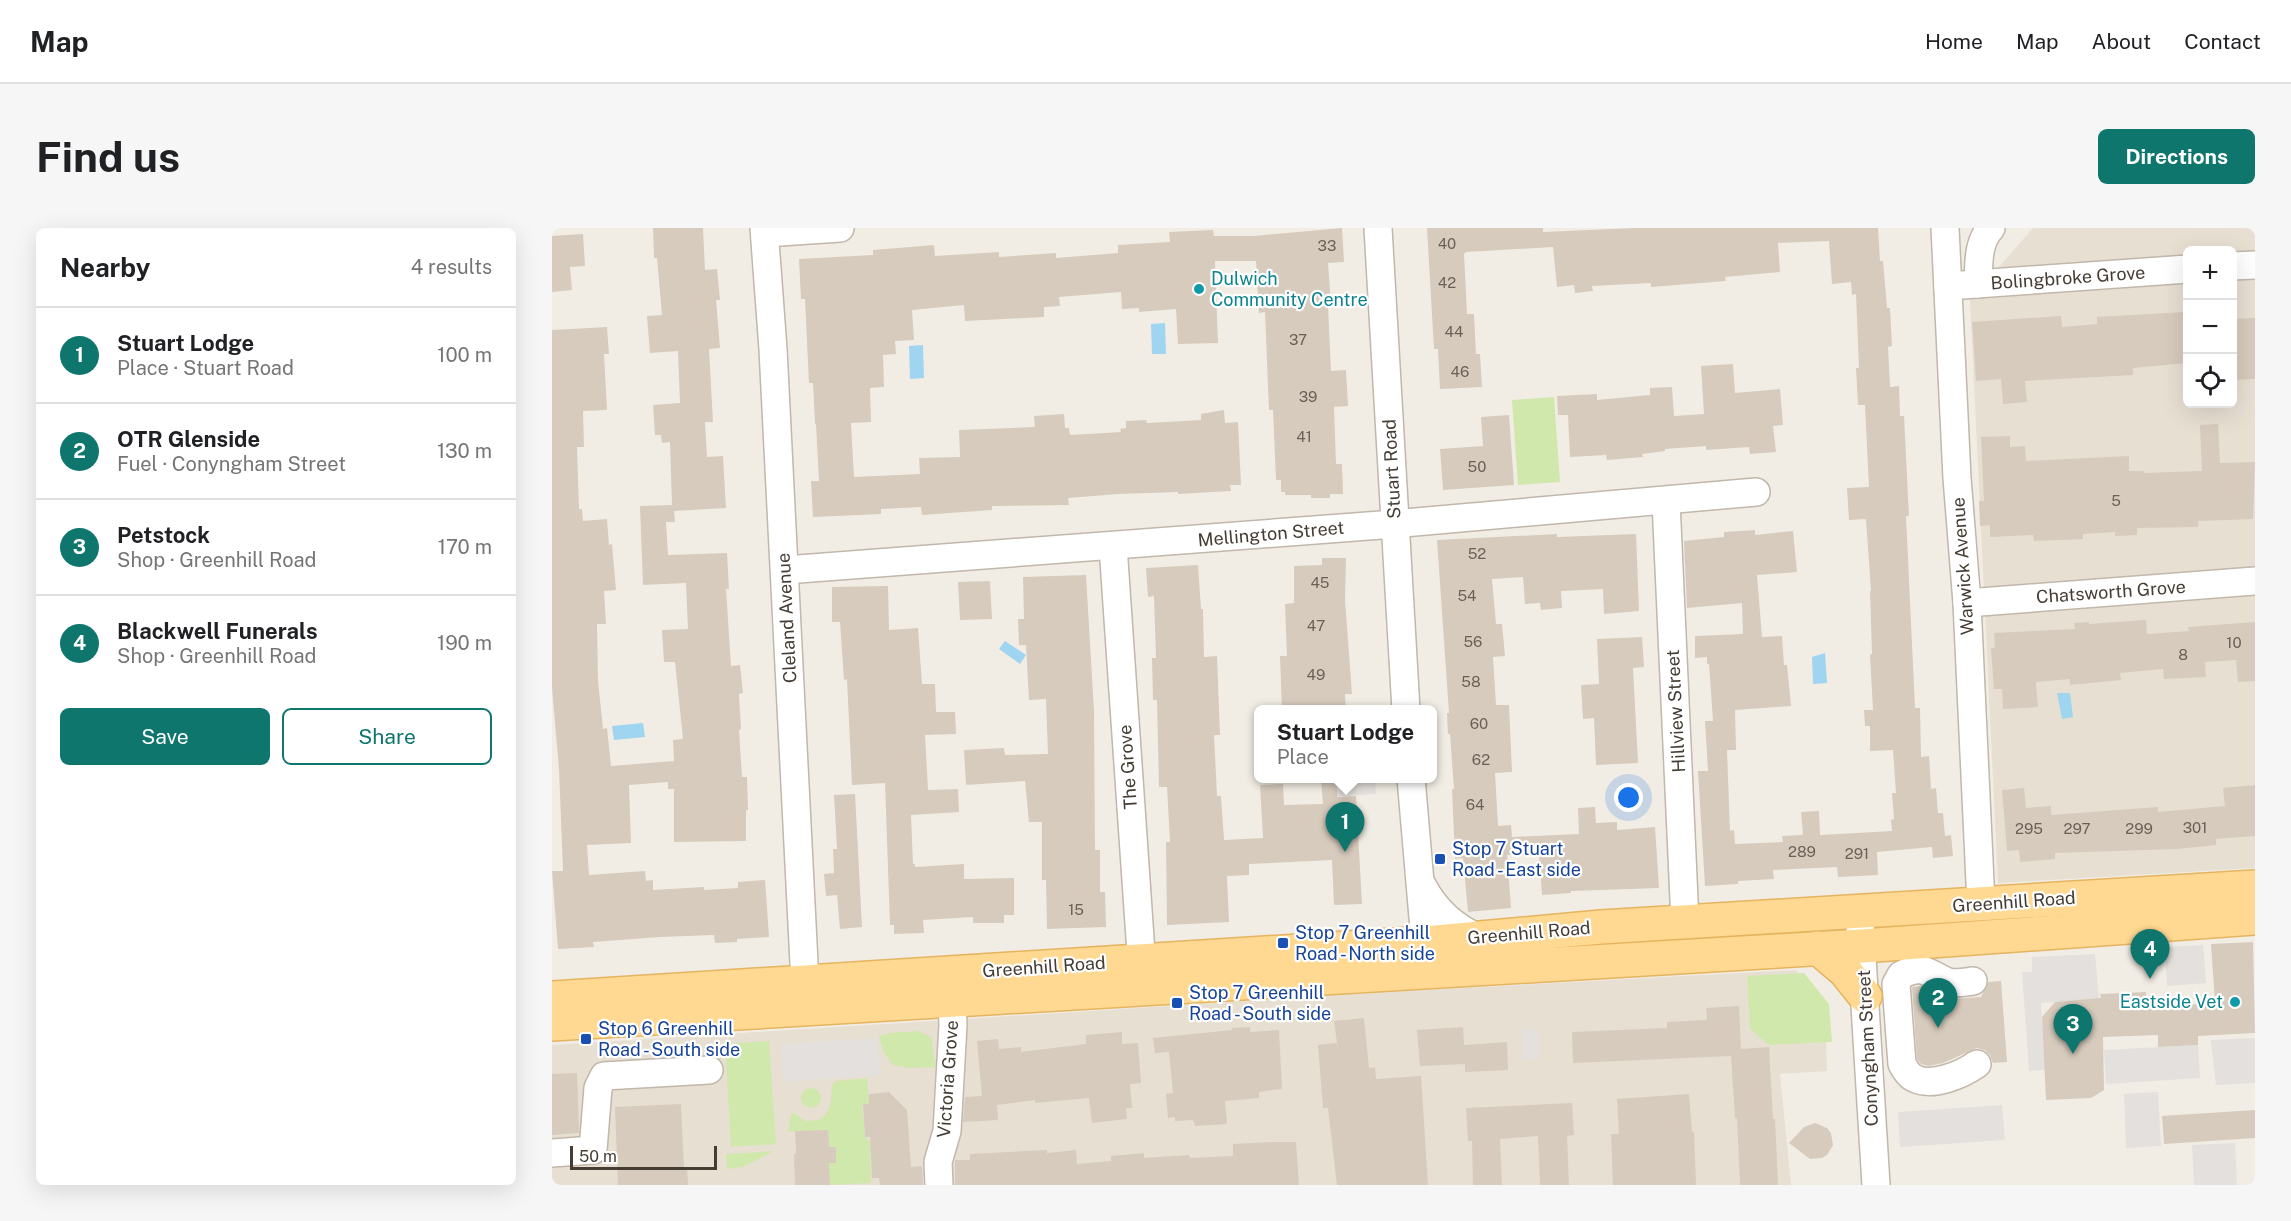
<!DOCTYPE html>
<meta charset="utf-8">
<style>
body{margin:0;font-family:"Public Sans",sans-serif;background:#f6f6f6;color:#202124}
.controls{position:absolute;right:18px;top:18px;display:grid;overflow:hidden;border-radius:9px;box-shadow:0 6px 24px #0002}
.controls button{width:54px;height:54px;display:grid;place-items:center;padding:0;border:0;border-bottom:2px solid #e0e0e0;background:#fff;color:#202124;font:30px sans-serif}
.scale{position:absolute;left:18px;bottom:15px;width:147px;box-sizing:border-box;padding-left:6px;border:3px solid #453d34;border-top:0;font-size:16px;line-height:21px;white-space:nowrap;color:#453d34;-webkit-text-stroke:4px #fff;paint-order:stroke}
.you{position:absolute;left:1077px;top:570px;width:21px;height:21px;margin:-15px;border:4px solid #fff;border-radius:50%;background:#1a73e8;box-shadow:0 0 0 9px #1a73e833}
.badge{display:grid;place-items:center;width:39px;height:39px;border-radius:50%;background:#0f766e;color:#fff;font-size:20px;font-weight:700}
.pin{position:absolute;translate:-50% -50px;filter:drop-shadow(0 2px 3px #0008)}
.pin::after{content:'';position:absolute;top:32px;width:21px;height:18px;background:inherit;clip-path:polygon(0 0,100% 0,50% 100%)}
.popup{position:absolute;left:702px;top:477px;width:183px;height:78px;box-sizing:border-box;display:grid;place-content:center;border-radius:9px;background:#fff;filter:drop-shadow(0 2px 4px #0005);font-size:20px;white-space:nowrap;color:#757577}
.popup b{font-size:22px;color:#202124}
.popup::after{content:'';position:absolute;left:50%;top:100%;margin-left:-12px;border:12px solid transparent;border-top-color:#fff}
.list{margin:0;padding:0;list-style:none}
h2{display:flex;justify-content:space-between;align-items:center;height:78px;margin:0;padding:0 24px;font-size:26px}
h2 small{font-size:20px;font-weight:400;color:#757577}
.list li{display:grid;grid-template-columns:39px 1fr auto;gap:18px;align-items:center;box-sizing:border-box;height:96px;padding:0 24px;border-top:2px solid #e0e0e0}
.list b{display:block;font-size:22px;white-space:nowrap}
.list p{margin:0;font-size:20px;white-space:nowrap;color:#757577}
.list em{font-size:20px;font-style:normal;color:#757577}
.actions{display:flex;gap:12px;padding:18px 24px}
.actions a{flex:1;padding:14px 0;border:2px solid #0f766e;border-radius:9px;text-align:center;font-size:21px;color:#0f766e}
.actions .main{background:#0f766e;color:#fff}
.icon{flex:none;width:33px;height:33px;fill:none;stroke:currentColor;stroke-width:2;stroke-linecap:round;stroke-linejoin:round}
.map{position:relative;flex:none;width:1703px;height:957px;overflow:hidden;border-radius:9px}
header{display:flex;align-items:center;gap:36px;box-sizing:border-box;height:84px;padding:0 30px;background:#fff;border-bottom:2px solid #e0e0e0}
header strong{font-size:28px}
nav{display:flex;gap:33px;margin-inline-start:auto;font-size:21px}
.intro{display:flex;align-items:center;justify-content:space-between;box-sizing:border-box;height:144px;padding:0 36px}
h1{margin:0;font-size:42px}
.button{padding:15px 27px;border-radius:9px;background:#0f766e;color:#fff;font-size:21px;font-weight:700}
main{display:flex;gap:36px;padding:0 36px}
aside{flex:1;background:#fff;border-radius:9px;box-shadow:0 6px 24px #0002}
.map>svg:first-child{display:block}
</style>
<header>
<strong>Map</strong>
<nav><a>Home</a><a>Map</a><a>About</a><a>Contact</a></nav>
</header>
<div class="intro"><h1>Find us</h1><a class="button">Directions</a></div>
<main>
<aside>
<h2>Nearby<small>4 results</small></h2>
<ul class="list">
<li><span class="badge">1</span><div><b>Stuart Lodge</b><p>Place · Stuart Road</p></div><em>100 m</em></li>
<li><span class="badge">2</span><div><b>OTR Glenside</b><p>Fuel · Conyngham Street</p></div><em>130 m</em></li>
<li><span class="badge">3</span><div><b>Petstock</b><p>Shop · Greenhill Road</p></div><em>170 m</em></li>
<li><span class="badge">4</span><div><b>Blackwell Funerals</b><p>Shop · Greenhill Road</p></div><em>190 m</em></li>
</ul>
<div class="actions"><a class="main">Save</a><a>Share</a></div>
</aside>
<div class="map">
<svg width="1703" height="957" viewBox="0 0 1703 957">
<rect width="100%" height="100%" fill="#f2ede4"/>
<g fill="#e7dfd2" fill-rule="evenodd">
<path d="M1481,0h222v640l-257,15 -28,-583zM1636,22h44v154h-44z"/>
<polygon points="1244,742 1273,780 1275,843 1228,846 1239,957 0,957 0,817 823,765"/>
</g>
<g fill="#d1e8ac">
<polygon points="1002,169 1008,254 966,257 960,172"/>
<polygon points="1252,745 1277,776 1280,814 1217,817 1198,801 1195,748"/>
<polygon points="366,803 380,810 383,839 357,840 341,837 331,823 327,808 338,805"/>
<polygon points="217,813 224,916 179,919 173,816"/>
<path d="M315,850l2,26 -7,1 3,32 5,5 1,41 -41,2 -1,-22 7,-1v-15h-7l-1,-17 -40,2 3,-18 3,-1 11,8 14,-1c14,-10 12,-21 13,-35l4,-4z"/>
<circle cx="259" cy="870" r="10"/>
<polygon points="222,923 191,939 175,941 174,926"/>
</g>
<g fill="#e3e0dd">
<polygon points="769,551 823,551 824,566 771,569"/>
<polygon points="1651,717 1654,755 1615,758 1613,719"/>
<polygon points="1543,726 1547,771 1489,775 1493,842 1477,843 1470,744 1480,744 1480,729"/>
<polygon points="986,801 987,831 971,832 970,802"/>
<polygon points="325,810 328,847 231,854 229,816"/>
<polygon points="1703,810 1703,855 1664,857 1659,812"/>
<polygon points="1646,817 1648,850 1554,856 1552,822"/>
<polygon points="1606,864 1609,918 1574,920 1572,866"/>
<polygon points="1450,877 1453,912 1348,919 1346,884"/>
<polygon points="1683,915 1685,957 1642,957 1640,917"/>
</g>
<g fill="#9fd5f1">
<polygon points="613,95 614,126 600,126 599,96"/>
<polygon points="371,117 372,150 358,151 357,118"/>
<polygon points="453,413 474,427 468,436 447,421"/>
<polygon points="1273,425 1275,455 1261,456 1260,429"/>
<polygon points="1505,465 1518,465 1521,489 1510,491"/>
<polygon points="91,495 93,509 62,512 60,498"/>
</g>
<g fill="#d7cbbd">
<polygon points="101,0 151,0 153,42 165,41 168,72 164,72 168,120 157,121 161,194 153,194 155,229 171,228 174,280 122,283 123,294 114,294 116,327 175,325 177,361 174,361 179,438 188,437 191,465 187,466 189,501 187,502 190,549 195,549 196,582 194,582 194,613 122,614 122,561 116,561 116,554 77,557 79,615 35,617 37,647 93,643 94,653 101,652 101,662 152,659 152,662 186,660 186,654 213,652 217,709 185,711 185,714 163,715 162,707 108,709 41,714 42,719 6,721 0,643 11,643 7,541 0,460 0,102 55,99 57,126 52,126 55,182 31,183 32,219 25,219 27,281 30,281 31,293 55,291 57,317 60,316 64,362 52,363 54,396 45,396 46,453 51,501 55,500 59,538 122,533 121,512 131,511 123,434 112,434 110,402 136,401 134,355 91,357 88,278 120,277 118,214 110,215 109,207 103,207 101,177 128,175 126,123 98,125 95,88 110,87 105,30 102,30"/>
<polygon points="790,0 792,34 776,35 779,77 776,78 779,143 794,142 796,178 782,179 784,236 790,236 791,266 778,266 778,270 759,270 759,267 733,267 733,264 729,264 729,252 724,252 721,182 717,182 713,84 707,85 704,33 663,33 666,115 626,116 624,81 587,84 587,80 570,81 569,64 507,69 508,78 492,79 492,89 413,93 412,77 360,82 362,112 343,113 344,126 331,127 332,159 318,160 319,194 299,195 302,249 368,246 367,230 408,229 407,202 483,199 482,188 512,186 513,200 517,200 518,207 569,204 568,201 574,200 574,193 594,192 595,195 649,192 649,186 672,182 673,195 686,194 689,257 678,257 679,263 626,266 626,264 566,266 516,270 517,277 440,278 440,282 370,287 369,279 329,281 329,286 261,289 259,253 267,253 264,196 263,196 261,155 257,155 253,71 249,71 247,31 321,27 321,22 382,17 383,28 447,24 447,29 504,25 504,30 566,25 566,17 618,14 617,4 661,2 662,8 702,8"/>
<polygon points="875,0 991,0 991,4 1083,0 1326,0 1328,33 1331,33 1335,80 1338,80 1340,118 1336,119 1338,159 1347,158 1348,188 1352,188 1357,288 1354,288 1363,480 1368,480 1369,529 1377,528 1379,561 1384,560 1386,585 1391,585 1393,608 1399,607 1401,628 1381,630 1380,619 1325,624 1326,647 1286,649 1285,639 1221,642 1222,651 1186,653 1186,656 1153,658 1146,543 1156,543 1153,493 1161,493 1157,436 1155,436 1155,429 1143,430 1143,408 1191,406 1190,375 1135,380 1132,313 1172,309 1172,304 1203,302 1203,307 1241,303 1245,344 1205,347 1210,409 1230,408 1232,437 1235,437 1239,478 1183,482 1184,522 1175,522 1178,603 1182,602 1183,616 1231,614 1230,608 1251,607 1249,584 1267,583 1268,607 1340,603 1339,592 1342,591 1340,565 1344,565 1341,522 1318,523 1318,498 1313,498 1312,482 1321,482 1318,427 1320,426 1318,363 1319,363 1314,291 1297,292 1295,260 1317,259 1313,177 1306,177 1304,140 1307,140 1304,66 1300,67 1299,54 1280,56 1277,13 1226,15 1228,44 1173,49 1174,53 1099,59 1099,55 1040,58 1041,63 1023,65 1022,57 1005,59 1001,19 914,24 912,26 915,86 922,86 924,126 928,126 930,159 888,161 886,121 882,121"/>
<polygon points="31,6 33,38 18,39 20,62 0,64 0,8"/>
<polygon points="1633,84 1635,135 1581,140 1581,147 1473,153 1475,174 1451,176 1449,151 1424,153 1420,94 1509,88 1510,99 1545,96 1545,89"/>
<polygon points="1703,90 1703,151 1680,152 1680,91"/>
<polygon points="1181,136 1183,165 1228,161 1231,197 1221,198 1224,224 1198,226 1197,219 1154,222 1154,218 1113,221 1113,223 1090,226 1091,229 1055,232 1054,227 1018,229 1016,187 1006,187 1005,168 1045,166 1045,172 1098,167 1098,160 1120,159 1122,188 1152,186 1149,138"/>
<polygon points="957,187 962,257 891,262 888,221 931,218 929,189"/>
<polygon points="1666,196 1668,235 1703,234 1701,291 1646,293 1646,299 1585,300 1585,307 1563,308 1563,304 1531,306 1531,311 1482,313 1481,307 1438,309 1438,297 1428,298 1427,273 1432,273 1429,209 1458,208 1458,219 1473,218 1474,233 1577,228 1577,243 1592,243 1592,245 1650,243 1648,197"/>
<polygon points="1005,306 1005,309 1084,306 1087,383 1052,386 1051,361 1009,363 1010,380 989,382 988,375 973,376 971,349 940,351 944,396 950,396 953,428 941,429 944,477 957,477 960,544 943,545 946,598 959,597 960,609 1027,606 1026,580 1043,579 1044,595 1065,594 1065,602 1103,599 1107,660 1019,663 1019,665 990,667 987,625 955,627 959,680 916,684 911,630 903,631 900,561 902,561 898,506 896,506 895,485 897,485 885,312"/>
<polygon points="770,330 794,330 793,372 800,466 793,466 794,482 730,482 728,428 735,428 733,376 742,375 742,338 770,337"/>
<polygon points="646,337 649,381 651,381 652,429 665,428 668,507 662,507 665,568 669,568 672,612 711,610 708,557 731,556 732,577 771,576 769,550 785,550 785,569 804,568 810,676 782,677 780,632 697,636 697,647 675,648 677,694 615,697 614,614 618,614 615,559 607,559 605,472 601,472 600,430 604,430 602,368 596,369 594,340"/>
<polygon points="534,347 542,483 543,622 548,622 548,664 553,664 554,699 495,701 494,652 490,652 490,594 477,594 473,553 414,557 412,522 452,520 453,527 496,526 494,471 477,472 474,417 467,417 466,391 472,391 471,349"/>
<polygon points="438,353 440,391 408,392 406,354"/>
<polygon points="336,358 337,402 366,400 370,456 383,456 384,484 403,484 404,506 373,507 376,562 406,561 407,584 359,587 361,636 363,636 363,639 412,636 412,651 462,650 462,687 452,687 452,695 421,695 421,689 371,692 372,705 342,706 342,697 338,697 333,555 300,557 295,451 292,452 288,394 280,394 280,359"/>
<polygon points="1594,392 1595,406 1637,403 1636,399 1703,394 1703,453 1686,454 1684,432 1653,434 1654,449 1612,451 1611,441 1568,445 1569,452 1518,457 1518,451 1484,454 1486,479 1451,481 1450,461 1442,461 1439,420 1443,420 1442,405 1523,401 1522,395 1537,394 1537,396"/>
<polygon points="1090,409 1092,439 1081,440 1086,535 1044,537 1042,490 1031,491 1029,457 1047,456 1045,411"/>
<polygon points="1703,557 1703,608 1664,611 1664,617 1625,621 1503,625 1503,631 1468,634 1467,622 1455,623 1450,562 1472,560 1474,580 1499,578 1499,587 1606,579 1606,584 1673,578 1671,560"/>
<polygon points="303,566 310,699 288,701 285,667 274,668 272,646 282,645 281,621 285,621 282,567"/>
<polygon points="1701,714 1703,805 1646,808 1646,817 1606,819 1606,807 1551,809 1552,862 1539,870 1494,872 1490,789 1503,774 1549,770 1548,766 1594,764 1595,779 1663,775 1659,716"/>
<polygon points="1449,753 1455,834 1441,835 1438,827 1433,822 1425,820 1391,835 1377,838 1369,836 1365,831 1360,759 1369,758 1399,771 1429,769 1436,754"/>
<polygon points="1187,778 1189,821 1217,819 1221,891 1223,891 1226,957 1188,957 1185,890 1183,890 1179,828 1021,835 1020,804 1115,800 1115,794 1155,792 1154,780"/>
<polygon points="812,790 817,840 823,839 824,851 869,848 876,957 785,957 776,880 771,880 766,817 785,815 782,793"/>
<polygon points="698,799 698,804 727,802 730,861 707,864 707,870 673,873 675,896 643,898 641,892 623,893 623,889 616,890 614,866 621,865 617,824 603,825 601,810 680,802 680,800"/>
<polygon points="911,799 912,817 955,814 956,842 913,844 913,836 868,838 865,802"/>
<polygon points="570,804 570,816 586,815 589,855 578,856 580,880 574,880 575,891 540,895 537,870 483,875 483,872 445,877 446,892 411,894 413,869 430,868 425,813 446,811 447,821 469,819 469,824 534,816 534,807"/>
<polygon points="25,845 27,905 0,907 0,846"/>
<polygon points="337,864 355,882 359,939 370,938 371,957 328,957 327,950 320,950 318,909 313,909 311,876 317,876 317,866"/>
<polygon points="1137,866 1140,904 1142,904 1144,957 1061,957 1059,906 1067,906 1065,871"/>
<polygon points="1020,875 1022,907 1015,908 1017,957 988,957 986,908 948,911 950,957 921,957 920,913 916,913 914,880"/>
<polygon points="129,876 132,940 135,940 136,957 66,957 63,879"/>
<polygon points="1703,882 1703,910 1612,916 1610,888"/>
<polygon points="1263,895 1275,900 1279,905 1281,917 1275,927 1270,930 1258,931 1237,915 1252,899"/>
<polygon points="276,902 277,919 284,919 284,935 277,935 278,957 243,957 242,926 244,926 243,903"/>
<polygon points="720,914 744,914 747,957 403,957 403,932 418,932 418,926 495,922 495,925 524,922 525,936 559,933 559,928 592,925 592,930 637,927 638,930 681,928 681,916"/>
</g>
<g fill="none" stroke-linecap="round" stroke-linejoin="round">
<g stroke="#c1b7aa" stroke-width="30">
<g id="minor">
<polyline points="212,0 221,121 254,775"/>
<polyline points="826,0 854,482"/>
<polyline points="1393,0 1405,250 1415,375 1429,676"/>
<polyline points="213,5 288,0"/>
<polyline points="1680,38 1703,37"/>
<path d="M1426,56c1,-19 -1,-41 13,-56"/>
<polyline points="1396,58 1636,41"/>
<polyline points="1114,273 1133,694"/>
<polyline points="561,318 591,754"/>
<polyline points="233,342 829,297 1204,264"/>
<polyline points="1415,375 1703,353"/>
<polyline points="859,550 875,736"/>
<path d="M870,657c13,25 31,42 57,53"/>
<polyline points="1308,697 1324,957"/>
<path d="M1421,753c-8,1 -18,3 -25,1 -20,-8 -24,-19 -47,-7l-5,9 6,80c3,5 7,12 12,14 18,10 49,-4 63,-14"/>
<polyline points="0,925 41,922 46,860 52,848 157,842"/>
<polyline points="387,957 386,934 395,903 401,797 399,753"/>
</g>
</g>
<g stroke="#e5b460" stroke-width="36">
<g id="major">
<polyline points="1266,720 1293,743 1313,768"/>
<polyline points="0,770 873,715 1049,699 1703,659"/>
<polyline points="0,796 1310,718 1703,690"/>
</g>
</g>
<use href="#minor" stroke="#fff" stroke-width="27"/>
<use href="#major" stroke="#ffd891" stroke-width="33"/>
</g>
<g fill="#0f9aa8" stroke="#fff" stroke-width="2">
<circle cx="647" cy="61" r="6"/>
<circle cx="1683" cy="774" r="6"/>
</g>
<g fill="#1a4fb4" stroke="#fff" stroke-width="2">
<rect x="882" y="625" width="12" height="12" rx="3"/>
<rect x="725" y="709" width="12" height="12" rx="3"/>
<rect x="619" y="769" width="12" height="12" rx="3"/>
<rect x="28" y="805" width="12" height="12" rx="3"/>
</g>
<g text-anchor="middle" stroke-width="4.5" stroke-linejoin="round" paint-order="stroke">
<g font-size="15" fill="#6a6056">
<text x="895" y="21">40</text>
<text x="775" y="23">33</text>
<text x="895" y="60">42</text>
<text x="902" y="109">44</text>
<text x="746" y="117">37</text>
<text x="908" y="149">46</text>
<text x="756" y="174">39</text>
<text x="752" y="214">41</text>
<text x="925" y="244">50</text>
<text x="1564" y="278">5</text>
<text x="925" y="331">52</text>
<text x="768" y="360">45</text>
<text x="915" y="373">54</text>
<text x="764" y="403">47</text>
<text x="921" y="419">56</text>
<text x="1682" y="420">10</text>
<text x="1631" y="432">8</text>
<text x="764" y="452">49</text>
<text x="919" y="459">58</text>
<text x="927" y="501">60</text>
<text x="929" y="537">62</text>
<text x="923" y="582">64</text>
<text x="1643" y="605">301</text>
<text x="1477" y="606">295</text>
<text x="1525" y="606">297</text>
<text x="1587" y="606">299</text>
<text x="1250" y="629">289</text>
<text x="1305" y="631">291</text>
<text x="524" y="687">15</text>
</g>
<g font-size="18" fill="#453d34" stroke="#fff">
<text transform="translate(1516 50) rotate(-4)" y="6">Bolingbroke Grove</text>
<text transform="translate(840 241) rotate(-93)" y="6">Stuart Road</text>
<text transform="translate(719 306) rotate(-5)" y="6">Mellington Street</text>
<text transform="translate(1411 338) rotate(-94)" y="6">Warwick Avenue</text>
<text transform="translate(1559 364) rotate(-4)" y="6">Chatsworth Grove</text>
<text transform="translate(235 390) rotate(-93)" y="6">Cleland Avenue</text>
<text transform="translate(1124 483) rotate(-93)" y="6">Hillview Street</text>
<text transform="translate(576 539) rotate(-94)" y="6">The Grove</text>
<text transform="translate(1462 674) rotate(-4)" y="6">Greenhill Road</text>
<text transform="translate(977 705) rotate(-5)" y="6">Greenhill Road</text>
<text transform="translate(492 739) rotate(-4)" y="6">Greenhill Road</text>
<text transform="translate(1316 820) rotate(-93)" y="6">Conyngham Street</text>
<text transform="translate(396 851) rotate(-86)" y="6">Victoria Grove</text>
</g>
<g font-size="18" fill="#0d838f" stroke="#fff" text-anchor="start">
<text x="659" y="57">Dulwich<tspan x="659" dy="21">Community Centre</tspan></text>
<text x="1671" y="780" text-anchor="end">Eastside Vet</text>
</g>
<g font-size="18" fill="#164399" stroke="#fff" text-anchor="start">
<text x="900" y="627">Stop 7 Stuart<tspan x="900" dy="21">Road - East side</tspan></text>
<text x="743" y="711">Stop 7 Greenhill<tspan x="743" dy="21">Road - North side</tspan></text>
<text x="637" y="771">Stop 7 Greenhill<tspan x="637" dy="21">Road - South side</tspan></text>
<text x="46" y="807">Stop 6 Greenhill<tspan x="46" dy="21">Road - South side</tspan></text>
</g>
</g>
</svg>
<div class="controls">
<button>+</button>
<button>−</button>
<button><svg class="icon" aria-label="locate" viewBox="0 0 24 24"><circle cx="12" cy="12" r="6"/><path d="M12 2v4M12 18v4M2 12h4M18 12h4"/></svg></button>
</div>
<div class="scale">50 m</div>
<div class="you"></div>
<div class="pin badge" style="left:793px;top:624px">1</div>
<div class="popup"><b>Stuart Lodge</b>Place</div>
<div class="pin badge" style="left:1386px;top:800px">2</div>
<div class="pin badge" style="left:1521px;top:826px">3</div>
<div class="pin badge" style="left:1598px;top:751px">4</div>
</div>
</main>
